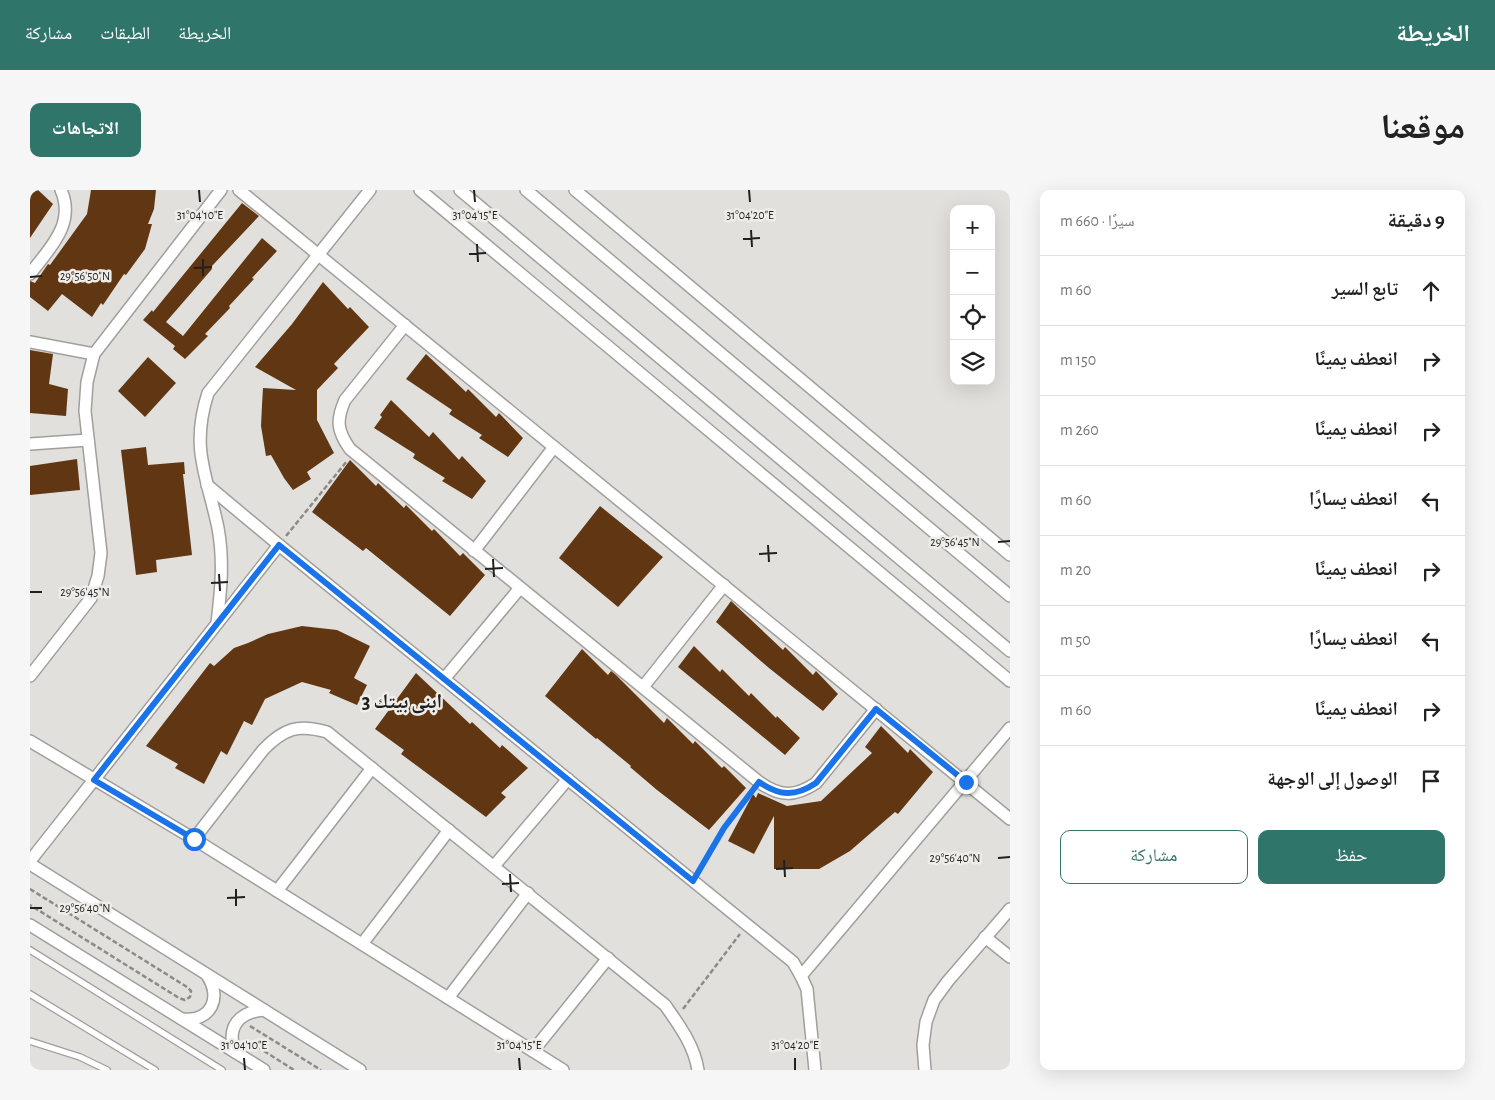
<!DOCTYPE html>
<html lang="ar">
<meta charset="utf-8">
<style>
body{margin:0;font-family:"Alegreya Sans","Noto Naskh Arabic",sans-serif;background:#f6f6f6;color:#222;direction:rtl}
.controls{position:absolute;right:15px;top:15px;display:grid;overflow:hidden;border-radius:10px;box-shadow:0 5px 20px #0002}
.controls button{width:45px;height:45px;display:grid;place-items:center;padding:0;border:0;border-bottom:1px solid #e0e0e0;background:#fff;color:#222;font:25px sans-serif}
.stop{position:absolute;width:15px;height:15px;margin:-11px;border:4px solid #1a73e8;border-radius:50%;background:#fff}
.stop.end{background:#1a73e8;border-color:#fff;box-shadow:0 1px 5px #0008}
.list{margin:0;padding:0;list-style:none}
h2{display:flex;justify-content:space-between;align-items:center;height:65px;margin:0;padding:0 20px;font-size:21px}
h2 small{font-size:16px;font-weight:400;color:#767676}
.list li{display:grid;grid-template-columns:32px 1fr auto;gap:15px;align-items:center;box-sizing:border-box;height:70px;padding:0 20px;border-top:1px solid #e0e0e0}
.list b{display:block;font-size:19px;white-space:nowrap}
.list em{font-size:16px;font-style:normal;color:#767676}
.actions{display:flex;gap:10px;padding:15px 20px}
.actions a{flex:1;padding:11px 0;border:1px solid #30756a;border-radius:10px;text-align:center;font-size:18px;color:#30756a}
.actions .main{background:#30756a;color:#fff}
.icon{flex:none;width:28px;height:28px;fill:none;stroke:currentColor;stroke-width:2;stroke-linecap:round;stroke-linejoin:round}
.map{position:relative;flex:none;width:980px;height:880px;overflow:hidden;direction:ltr;border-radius:10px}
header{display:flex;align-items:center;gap:30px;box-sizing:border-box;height:70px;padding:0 25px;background:#30756a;color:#fff}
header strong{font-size:24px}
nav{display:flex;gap:28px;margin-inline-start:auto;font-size:18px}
.intro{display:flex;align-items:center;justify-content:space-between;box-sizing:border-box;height:120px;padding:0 30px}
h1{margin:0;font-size:35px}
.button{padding:12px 22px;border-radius:10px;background:#30756a;color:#fff;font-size:18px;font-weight:700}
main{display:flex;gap:30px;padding:0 30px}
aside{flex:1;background:#fff;border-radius:10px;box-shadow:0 5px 20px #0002}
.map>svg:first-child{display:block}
</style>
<header>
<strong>الخريطة</strong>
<nav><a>الخريطة</a><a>الطبقات</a><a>مشاركة</a></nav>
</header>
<div class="intro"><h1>موقعنا</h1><a class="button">الاتجاهات</a></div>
<main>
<aside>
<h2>9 دقيقة<small>سيرًا · 660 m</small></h2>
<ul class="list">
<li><svg class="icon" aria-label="ahead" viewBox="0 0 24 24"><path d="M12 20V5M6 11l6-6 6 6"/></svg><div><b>تابع السير</b></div><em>60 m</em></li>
<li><svg class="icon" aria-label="right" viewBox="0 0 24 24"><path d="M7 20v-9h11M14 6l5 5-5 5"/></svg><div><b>انعطف يمينًا</b></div><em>150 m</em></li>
<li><svg class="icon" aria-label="right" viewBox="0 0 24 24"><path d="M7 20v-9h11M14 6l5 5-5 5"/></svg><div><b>انعطف يمينًا</b></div><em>260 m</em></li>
<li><svg class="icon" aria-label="left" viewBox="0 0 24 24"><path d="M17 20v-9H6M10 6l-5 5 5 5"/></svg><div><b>انعطف يسارًا</b></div><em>60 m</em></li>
<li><svg class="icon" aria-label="right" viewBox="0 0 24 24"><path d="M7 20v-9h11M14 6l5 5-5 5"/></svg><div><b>انعطف يمينًا</b></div><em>20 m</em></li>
<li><svg class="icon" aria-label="left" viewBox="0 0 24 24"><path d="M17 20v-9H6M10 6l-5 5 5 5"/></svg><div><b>انعطف يسارًا</b></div><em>50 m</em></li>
<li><svg class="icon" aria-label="right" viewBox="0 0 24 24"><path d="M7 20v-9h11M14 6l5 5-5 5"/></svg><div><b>انعطف يمينًا</b></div><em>60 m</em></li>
<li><svg class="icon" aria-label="arrive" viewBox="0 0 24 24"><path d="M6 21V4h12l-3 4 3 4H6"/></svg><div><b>الوصول إلى الوجهة</b></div></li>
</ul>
<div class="actions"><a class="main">حفظ</a><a>مشاركة</a></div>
</aside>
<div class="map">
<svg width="980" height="880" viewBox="0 0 980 880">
<rect width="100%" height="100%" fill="#e2e0dd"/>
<g fill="#603712">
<polygon points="0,0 8,0 23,14 0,48"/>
<polygon points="61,0 126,0 124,19 118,34 122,34 115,59 96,85 94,84 73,115 71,113 62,127 32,104 18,121 0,107 0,91 5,93 18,74 20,75 57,24"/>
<polygon points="212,13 229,26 181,77 182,79 136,132 153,146 232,48 247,61 222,88 224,89 199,116 200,118 175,144 178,146 155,169 143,159 145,156 113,130 122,120 123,122"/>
<polygon points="293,92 318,119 320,117 339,137 304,174 308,178 287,200 287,230 304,263 277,282 281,289 263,300 254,288 241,265 236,266 231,236 232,215 233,198 266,200 225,177 262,134"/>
<polygon points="0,160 23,164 19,194 38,199 36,226 0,223"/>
<polygon points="396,164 436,202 438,199 466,227 469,223 493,248 478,267 449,248 452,245 419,224 422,220 376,189"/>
<polygon points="118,167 146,193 115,227 88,201"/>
<polygon points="361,210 399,247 403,242 429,270 432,266 456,291 442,309 412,291 415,288 383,268 385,264 344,238 352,227 350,225"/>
<polygon points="116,257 118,275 154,272 155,284 153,284 162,365 126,370 127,382 106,385 91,260"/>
<polygon points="47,269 50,300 0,305 0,276"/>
<polygon points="320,270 346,296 348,293 374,318 376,315 402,341 404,339 430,366 433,363 455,385 420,426 336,358 333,361 282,322"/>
<polygon points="570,316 633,367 588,417 529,368"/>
<polygon points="701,411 753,460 755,457 783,485 786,481 808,504 793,521 739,478 686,432"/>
<polygon points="272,436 307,440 340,456 324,488 337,495 327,515 299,503 301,500 272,492 235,509 222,535 214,531 197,565 191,561 174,594 145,578 148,574 116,556 180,473 184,476 204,458 218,453 238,444"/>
<polygon points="664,456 690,482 692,479 719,506 721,503 746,528 747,526 770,548 755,565 648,477"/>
<polygon points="552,459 578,485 581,481 585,484 634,533 637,528 663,554 665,551 692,578 694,576 716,598 679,640 627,600 600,577 601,576 567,548 566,549 515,506"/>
<polygon points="386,483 440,534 442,532 470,558 472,555 498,578 471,603 476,607 456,627 371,564 374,560 345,539"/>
<polygon points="851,536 878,563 880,559 903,582 868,624 865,622 820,661 789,679 744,679 744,626 724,664 698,651 723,604 726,608 728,603 757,616 791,611 842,563 835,557"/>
</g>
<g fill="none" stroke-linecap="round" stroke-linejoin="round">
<g stroke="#a19f9d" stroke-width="8">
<g id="service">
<polyline points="0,760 192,880"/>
<polyline points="0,804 125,880"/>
<polyline points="0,851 50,867 77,880"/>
</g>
</g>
<g stroke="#a19f9d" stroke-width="14">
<g id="minor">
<polyline points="209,0 980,629"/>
<polyline points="390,0 980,491"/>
<polyline points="430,0 980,461"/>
<polyline points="496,0 980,406"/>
<polyline points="545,0 980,365"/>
<path d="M0,84c19,-25 46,-50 31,-84"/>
<path d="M375,135l-60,75c-9,20 -8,31 5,49l409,333c21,15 36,15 57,1l60,-74"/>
<polyline points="0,152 64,164"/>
<polyline points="0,254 58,250"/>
<polyline points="177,295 249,355 763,772 771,786 777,799 785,880"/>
<polyline points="444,361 524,257"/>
<path d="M187,433c4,-33 7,-62 1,-95 -11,-53 -28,-79 -10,-135l162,-203"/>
<polyline points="0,486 61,408 68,386 71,363 55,221 57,192 64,164 191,0"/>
<polyline points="414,489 490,398"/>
<polyline points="613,497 694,395"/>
<polyline points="0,551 164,649 533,880"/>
<path d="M164,649l69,-89c21,-22 35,-26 64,-18l338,273c14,20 29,40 33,65"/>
<polyline points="0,671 249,355"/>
<polyline points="0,674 330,880"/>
<polyline points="464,676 538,589"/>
<polyline points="247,701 342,578"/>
<polyline points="0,735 234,880"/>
<polyline points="955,747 980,767"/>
<polyline points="332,754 419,640"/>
<polyline points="771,786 980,538"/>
<polyline points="418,808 498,703"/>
<path d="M152,829c30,3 40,-22 25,-44"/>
<polyline points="503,861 578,768"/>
<path d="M205,862c-9,-25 4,-40 29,-42"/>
<polyline points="895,880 893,855 896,832 904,810 918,791 980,719"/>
</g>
</g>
<g stroke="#8d8b89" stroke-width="2.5" stroke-dasharray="5 2.5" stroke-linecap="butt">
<polyline points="256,346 317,271"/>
<polyline points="668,681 694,638 722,601"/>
<polyline points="0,699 157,797 161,801 160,807 155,810 149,808 0,715"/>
<polyline points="653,819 710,744"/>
<polyline points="220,836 291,880"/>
<polyline points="215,849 264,880"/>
</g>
<use href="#service" stroke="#fff" stroke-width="5.5"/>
<use href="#minor" stroke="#fff" stroke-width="11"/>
</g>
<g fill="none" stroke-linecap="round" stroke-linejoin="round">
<path stroke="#1a73e8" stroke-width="6" d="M164,649l-100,-59 185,-235 414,336 31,-53 35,-46c21,14 36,15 57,1l60,-74 90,73"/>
</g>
<path fill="none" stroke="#21201f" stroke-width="2" d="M169,0l1,12M444,0l1,12M719,0l1,12M721,40l1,17M713,49l17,-1M447,54l1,18M439,64l17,-1M173,69v17M164,78l18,-1M0,87l12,-1M968,352l12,-1M738,355l1,17M729,364l18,-1M463,369l1,18M455,379l18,-1M189,384l1,17M181,393l17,-1M0,402h12M968,668l12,-1M754,670l1,17M746,679l17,-1M480,684l1,18M472,694l17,-1M206,699v17M197,708l18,-1M0,718h12M214,868l1,12M489,868l1,12M765,868v12"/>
<g text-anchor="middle" stroke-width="5" stroke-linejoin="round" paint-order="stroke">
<g font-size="20" font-weight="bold" fill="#21201f" stroke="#efedea">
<text x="372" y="518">ابنى بيتك 3</text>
</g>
</g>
<g font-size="12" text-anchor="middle" fill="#21201f" stroke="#efedea" stroke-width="5" stroke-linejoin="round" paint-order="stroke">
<text x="170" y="29">31°04'10"E</text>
<text x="445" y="29">31°04'15"E</text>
<text x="720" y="29">31°04'20"E</text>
<text x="55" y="90">29°56'50"N</text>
<text x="925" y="356">29°56'45"N</text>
<text x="55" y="406">29°56'45"N</text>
<text x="925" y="672">29°56'40"N</text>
<text x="55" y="722">29°56'40"N</text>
<text x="214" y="859">31°04'10"E</text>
<text x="489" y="859">31°04'15"E</text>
<text x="765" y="859">31°04'20"E</text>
</g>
</svg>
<div class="controls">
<button>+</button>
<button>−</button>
<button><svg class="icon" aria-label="locate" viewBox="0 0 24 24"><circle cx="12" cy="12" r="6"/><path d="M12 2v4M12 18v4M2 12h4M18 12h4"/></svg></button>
<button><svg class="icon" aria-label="layers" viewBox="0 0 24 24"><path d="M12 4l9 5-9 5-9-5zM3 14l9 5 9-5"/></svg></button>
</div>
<div class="stop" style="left:164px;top:649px"></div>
<div class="stop end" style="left:936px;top:592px"></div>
</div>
</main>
